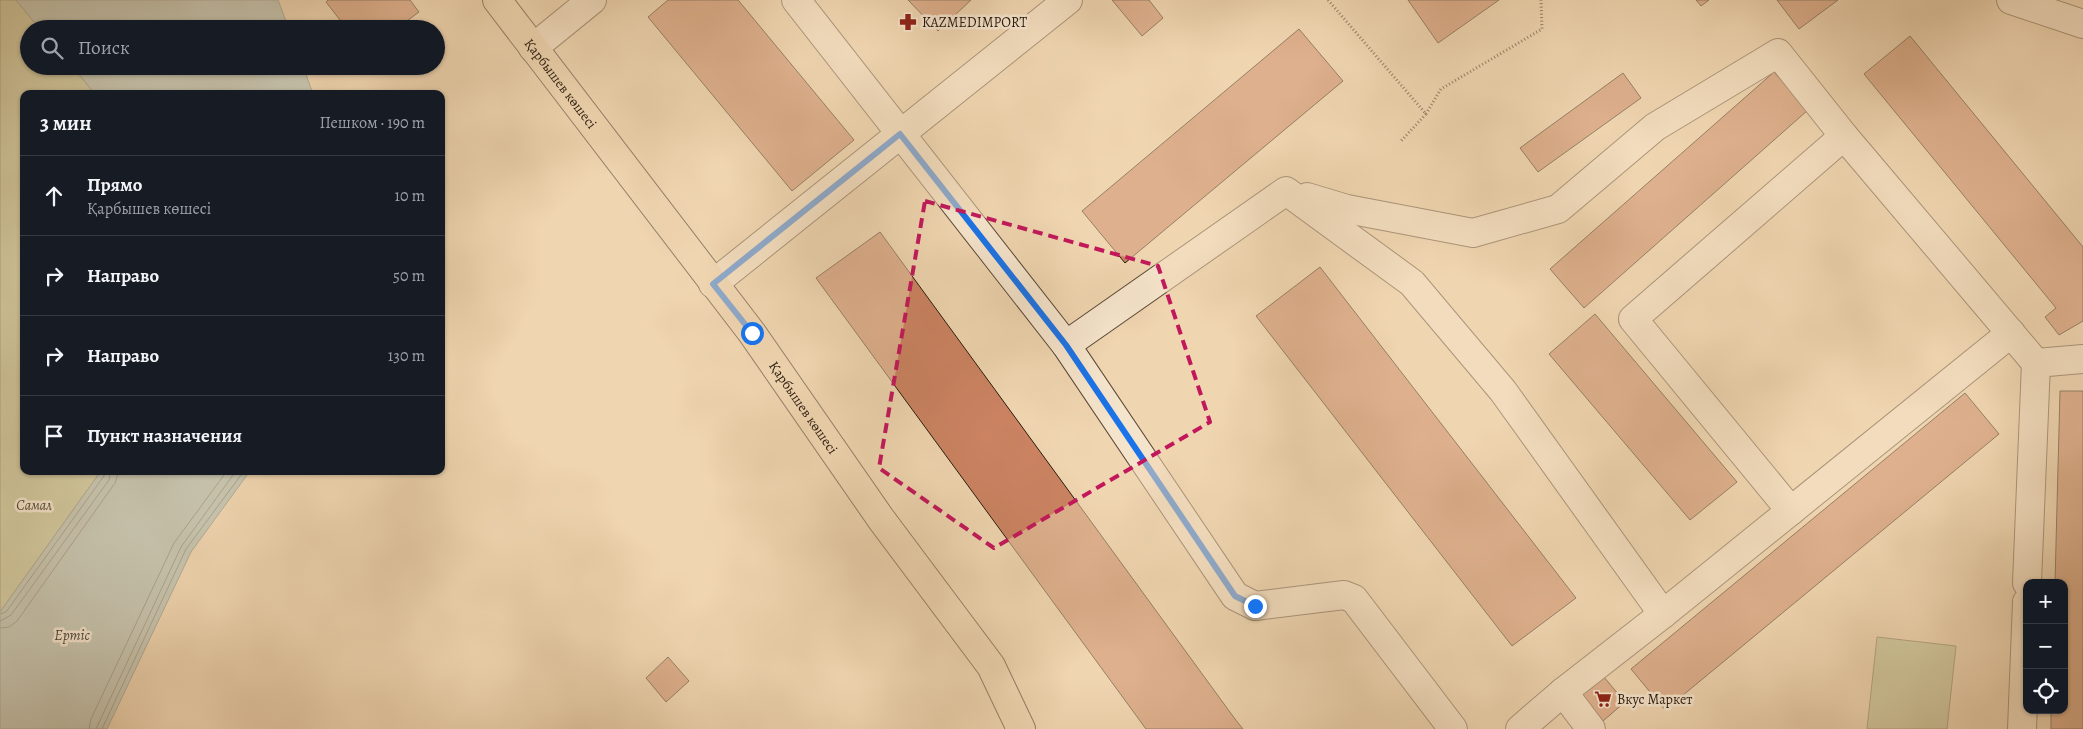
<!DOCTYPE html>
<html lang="ru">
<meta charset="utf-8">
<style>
body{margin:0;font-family:Alegreya,serif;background:#20242c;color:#f1f3f6}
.controls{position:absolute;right:15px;bottom:15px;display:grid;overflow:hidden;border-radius:10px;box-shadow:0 1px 4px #0004}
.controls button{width:45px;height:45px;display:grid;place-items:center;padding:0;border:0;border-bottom:1px solid #363941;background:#171b24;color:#f1f3f6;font:25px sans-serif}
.stop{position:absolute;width:15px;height:15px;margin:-11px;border:4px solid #1a73e8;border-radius:50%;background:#fff}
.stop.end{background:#1a73e8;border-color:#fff;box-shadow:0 1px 5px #0008}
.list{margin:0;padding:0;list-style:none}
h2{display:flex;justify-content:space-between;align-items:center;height:65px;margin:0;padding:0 20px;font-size:21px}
h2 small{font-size:16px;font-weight:400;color:#9ea1a6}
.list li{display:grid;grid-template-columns:32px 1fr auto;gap:15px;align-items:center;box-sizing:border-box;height:80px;padding:0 20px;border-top:1px solid #363941}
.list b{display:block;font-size:19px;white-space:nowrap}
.list p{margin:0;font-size:16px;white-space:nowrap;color:#9ea1a6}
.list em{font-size:16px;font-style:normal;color:#9ea1a6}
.icon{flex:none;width:28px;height:28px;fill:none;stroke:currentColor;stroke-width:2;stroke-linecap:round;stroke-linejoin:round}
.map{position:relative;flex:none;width:2083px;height:729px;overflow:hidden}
.search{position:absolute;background:#171b24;box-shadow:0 1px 4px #0004;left:20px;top:20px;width:425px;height:55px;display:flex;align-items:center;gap:12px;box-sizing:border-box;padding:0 18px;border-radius:28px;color:#9ea1a6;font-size:19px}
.panel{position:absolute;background:#171b24;box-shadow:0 1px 4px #0004;left:20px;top:90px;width:425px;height:385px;border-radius:10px}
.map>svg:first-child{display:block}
</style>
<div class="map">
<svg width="2083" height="729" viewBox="0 0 2083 729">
<rect width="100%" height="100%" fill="#efd5b0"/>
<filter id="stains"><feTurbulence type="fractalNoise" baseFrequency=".004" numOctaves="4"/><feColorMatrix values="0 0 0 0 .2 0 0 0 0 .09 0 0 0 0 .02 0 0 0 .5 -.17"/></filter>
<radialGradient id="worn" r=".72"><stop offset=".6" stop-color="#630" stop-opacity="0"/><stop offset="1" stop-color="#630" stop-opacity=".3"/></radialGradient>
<g fill="#b4be8e" stroke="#6e6c4e">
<polygon points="0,0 16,0 40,29 29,29 29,66 72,66 95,94 24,94 24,471 101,471 0,612"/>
<polygon points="1877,637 1956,646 1947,729 1867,729"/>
</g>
<g fill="#9cb7b4" stroke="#6e7872">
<polygon points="16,0 278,0 289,29 40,29"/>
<polygon points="72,66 303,66 313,94 95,94"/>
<polygon points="101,471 250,471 191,552 107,729 0,729 0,612"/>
</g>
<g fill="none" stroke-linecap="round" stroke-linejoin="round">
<g stroke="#626861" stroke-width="1">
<polyline points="0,614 6,612 104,476 105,471"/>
<polyline points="0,621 11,615 109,480 111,471"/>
<polyline points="0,628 9,627 17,621 115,483 119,471"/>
<polyline points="89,729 91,719 174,543 227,471"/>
<polyline points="96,729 181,547 236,471"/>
<polyline points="102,729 186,549 244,471"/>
</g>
</g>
<g fill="#cb8362" stroke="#281a0e">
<polygon points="328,0 410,0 419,12 396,29 347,29 326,2"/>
<polygon points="668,0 738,0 854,140 792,191 648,17"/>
<polygon points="908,0 971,0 938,31"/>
<polygon points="1112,0 1149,0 1163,18 1142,36"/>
<polygon points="1408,0 1499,0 1438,43"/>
<polygon points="1696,0 1709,0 1701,6"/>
<polygon points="1777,0 1838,0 1799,29"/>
<polygon points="1299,29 1343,81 1125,263 1082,211"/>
<polygon points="1910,36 2083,247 2083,321 2059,335 2045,317 2056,308 1864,74"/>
<polygon points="1774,72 1808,110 1584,308 1550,269"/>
<polygon points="1623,73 1641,98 1538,172 1520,148"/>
<polygon points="880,232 1235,719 1243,729 1146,729 816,278"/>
<polygon points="1320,267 1576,598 1512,646 1256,316"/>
<polygon points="1595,314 1737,482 1690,520 1549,354"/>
<polygon points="2060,391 2083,391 2083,729 2051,729 2051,710 2064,710 2064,583 2055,583"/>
<polygon points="1965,393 1999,434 1665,710 1631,669"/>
<polygon points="668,657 689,681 666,702 646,678"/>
<polygon points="1603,676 1625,702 1603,721 1581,695"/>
</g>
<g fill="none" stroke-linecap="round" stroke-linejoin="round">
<g stroke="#5a4936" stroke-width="30">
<g id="minor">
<polyline points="796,0 1066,345 1235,596 1255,606 1344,595 1354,599 1453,729"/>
<polyline points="2011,0 2083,24"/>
<polyline points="533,48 592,0"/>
<polyline points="1307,197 1347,209 1473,233 1558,209 1655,127 1778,53 1844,136"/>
<polyline points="713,284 1068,0"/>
<polyline points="1066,345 1286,191 1412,283 1503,391 1663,614"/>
<polyline points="1791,511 1633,319 1844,136 2036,363"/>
<polyline points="2027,583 2036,363 2083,359"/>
<polyline points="1563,692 1591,729"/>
<polyline points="1520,729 1563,692 1663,614 2011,333"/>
<polyline points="2022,729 2027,602"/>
</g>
</g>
<g stroke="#281a0e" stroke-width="30">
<g id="major">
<path id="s1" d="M497,0l255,333 129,186 110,147 30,63"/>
</g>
</g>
<g stroke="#281a0e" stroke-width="3" stroke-dasharray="1 2.5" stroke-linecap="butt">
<polyline points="1328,0 1426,114 1401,141"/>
<polyline points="1426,114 1441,89 1542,29 1541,0"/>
</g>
<use href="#minor" stroke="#f5e4cc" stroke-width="28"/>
<use href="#major" stroke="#efd5b0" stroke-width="28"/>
</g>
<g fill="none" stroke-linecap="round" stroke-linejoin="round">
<polyline stroke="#1a73e8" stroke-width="6" points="752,333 713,284 900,134 1066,345 1235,596 1255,606"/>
</g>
<path d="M0 0H2083V729H0ZM925,201l233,65 52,156 -216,126 -115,-80z" fill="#efd5b0" fill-opacity=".55" fill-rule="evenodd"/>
<path fill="none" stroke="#c2185b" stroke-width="4" stroke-dasharray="10 6" stroke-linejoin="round" d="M925,201l233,65 52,156 -216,126 -115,-80z"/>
<defs>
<g id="pharmacy-bare" transform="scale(1.35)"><path d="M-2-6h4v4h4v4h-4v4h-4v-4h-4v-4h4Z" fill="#8f2418" stroke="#f5e4cc" stroke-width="2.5" paint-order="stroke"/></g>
<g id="supermarket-bare" transform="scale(1.35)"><path d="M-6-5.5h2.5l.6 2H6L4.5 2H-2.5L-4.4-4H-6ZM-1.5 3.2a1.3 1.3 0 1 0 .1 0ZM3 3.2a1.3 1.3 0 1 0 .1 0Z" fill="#8f2418" stroke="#f5e4cc" stroke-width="2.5" paint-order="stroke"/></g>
</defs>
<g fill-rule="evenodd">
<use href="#pharmacy-bare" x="908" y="22"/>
<use href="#supermarket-bare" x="1603" y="699"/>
</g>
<g text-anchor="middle" stroke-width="5" stroke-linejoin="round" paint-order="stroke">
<g font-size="14" fill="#281a0e" stroke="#f5e4cc" text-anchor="start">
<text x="922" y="27">KAZMEDIMPORT</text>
<text x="1617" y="704">Вкус Маркет</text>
</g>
<g font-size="14" fill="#281a0e" stroke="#f5e4cc">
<text dy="5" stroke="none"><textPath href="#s1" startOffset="105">Қарбышев көшесі</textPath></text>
<text dy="5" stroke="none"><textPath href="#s1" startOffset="510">Қарбышев көшесі</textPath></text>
</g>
<g font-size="14" font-style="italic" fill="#524b34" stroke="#f5e4cc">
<text x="34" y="510">Самал</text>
</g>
<g font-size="15" font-style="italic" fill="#4b4940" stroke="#f5e4cc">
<text x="72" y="640">Ертіс</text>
</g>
</g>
<rect width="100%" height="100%" filter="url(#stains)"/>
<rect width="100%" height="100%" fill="url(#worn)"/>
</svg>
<div class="controls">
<button>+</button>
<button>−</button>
<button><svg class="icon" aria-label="locate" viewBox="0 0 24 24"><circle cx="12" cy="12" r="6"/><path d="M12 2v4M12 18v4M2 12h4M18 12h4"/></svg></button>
</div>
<div class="stop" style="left:752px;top:333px"></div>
<div class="stop end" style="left:1255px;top:606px"></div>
<div class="search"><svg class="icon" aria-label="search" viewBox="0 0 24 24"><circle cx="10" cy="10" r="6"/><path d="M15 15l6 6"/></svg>Поиск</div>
<section class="panel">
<h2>3 мин<small>Пешком · 190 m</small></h2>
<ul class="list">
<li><svg class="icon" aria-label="ahead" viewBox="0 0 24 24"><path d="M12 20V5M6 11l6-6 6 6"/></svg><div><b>Прямо</b><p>Қарбышев көшесі</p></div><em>10 m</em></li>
<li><svg class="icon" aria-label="right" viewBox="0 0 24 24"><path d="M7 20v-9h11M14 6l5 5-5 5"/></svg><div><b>Направо</b></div><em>50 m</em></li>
<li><svg class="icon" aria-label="right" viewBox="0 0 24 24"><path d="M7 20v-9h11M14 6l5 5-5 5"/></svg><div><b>Направо</b></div><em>130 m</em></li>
<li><svg class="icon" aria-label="arrive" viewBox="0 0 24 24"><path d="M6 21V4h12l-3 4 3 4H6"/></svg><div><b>Пункт назначения</b></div></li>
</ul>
</section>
</div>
